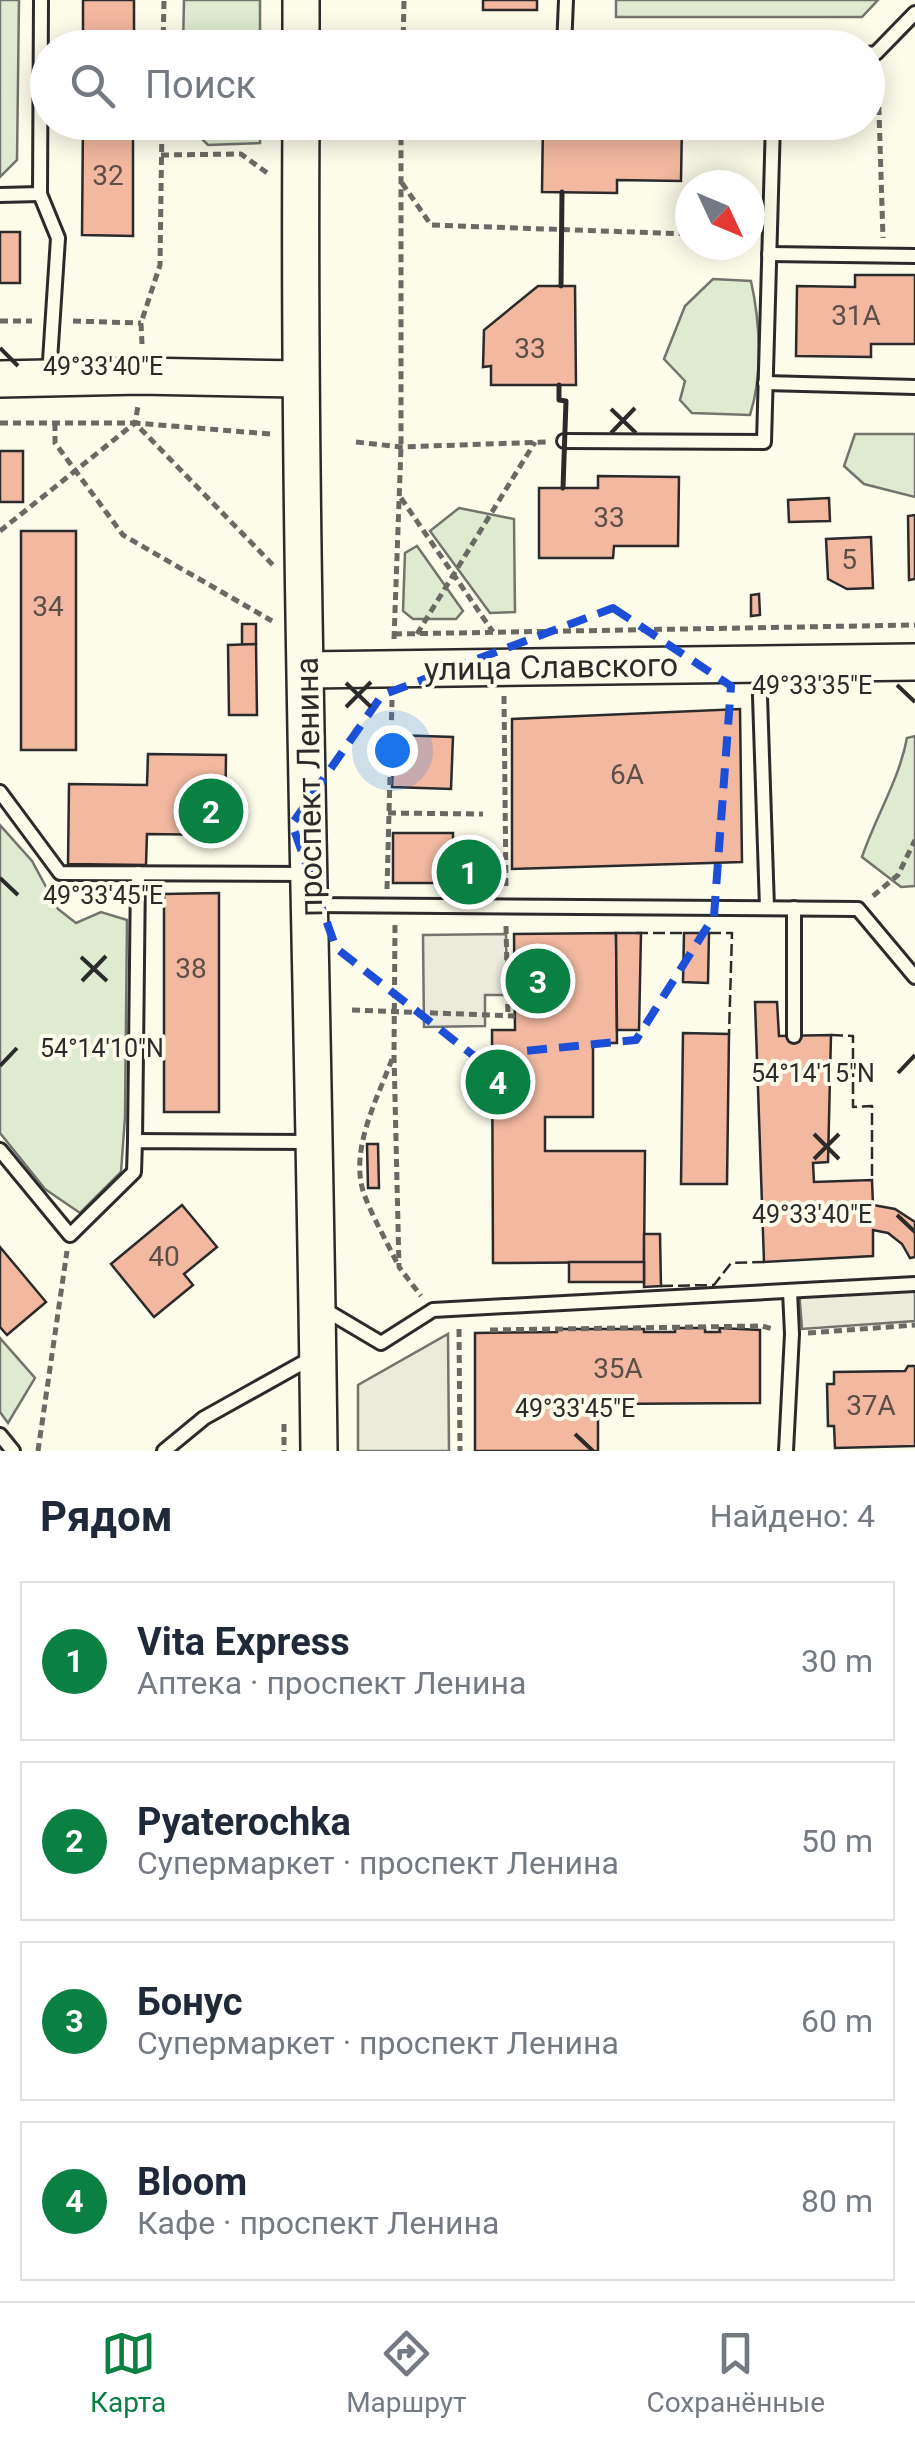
<!DOCTYPE html>
<html lang="ru">
<meta charset="utf-8">
<style>
body{margin:0;font-family:Roboto,sans-serif;background:#f2f2f3;color:#1f2937}
.compass{position:absolute;left:675px;top:170px;width:90px;height:90px;border-radius:50%;background:#fff;box-shadow:0 5px 25px #0003;rotate:134deg}
.you{position:absolute;left:392px;top:750px;width:35px;height:35px;margin:-25px;border:8px solid #fff;border-radius:50%;background:#1a73e8;box-shadow:0 0 0 15px #1a73e833}
.badge{display:grid;place-items:center;width:65px;height:65px;border-radius:50%;background:#0b8043;color:#fff;font-size:32px;font-weight:700}
.pin{position:absolute;translate:-50% -50%;border:5px solid #fff;box-shadow:0 2px 10px #0006}
.list{margin:0;padding:0;list-style:none}
h2{display:flex;justify-content:space-between;align-items:center;height:130px;margin:0;padding:0 40px;font-size:42px}
h2 small{font-size:32px;font-weight:400;color:#747a83}
.list li{display:grid;grid-template-columns:65px 1fr auto;gap:30px;align-items:center;box-sizing:border-box;height:160px;margin:0 20px 20px;padding:0 20px;border:2px solid #e0e1e3;border-radius:0px}
.list b{display:block;font-size:38px;white-space:nowrap}
.list p{margin:0;font-size:32px;white-space:nowrap;color:#747a83}
.list em{font-size:32px;font-style:normal;color:#747a83}
.icon{flex:none;width:55px;height:55px;fill:none;stroke:currentColor;stroke-width:2;stroke-linecap:round;stroke-linejoin:round}
.map{position:relative;flex:none;width:915px;height:1451px;overflow:hidden}
.search{position:absolute;background:#fff;box-shadow:0 5px 25px #0003;left:30px;right:30px;top:30px;height:110px;display:flex;align-items:center;gap:25px;box-sizing:border-box;padding:0 35px;border-radius:55px;color:#747a83;font-size:38px}
.sheet{height:850px;background:#fff}
nav{display:flex;justify-content:space-around;align-items:center;box-sizing:border-box;height:140px;border-top:2px solid #e0e1e3;background:#fff;font-size:28px;color:#747a83}
nav a{display:grid;justify-items:center;gap:5px}
nav .on{color:#0b8043}
.map>svg:first-child{display:block}
</style>
<div class="map">
<svg width="915" height="1451" viewBox="0 0 915 1451">
<rect width="100%" height="100%" fill="#fdfbea"/>
<g fill="#deebd1" stroke="#74746e" stroke-width="2.5">
<polygon points="0,0 19,0 17,160 0,177"/>
<polygon points="184,0 260,0 260,47 183,47"/>
<polygon points="616,0 878,0 862,17 616,17"/>
<polygon points="186,123 260,123 260,143 208,145"/>
<path d="M713,279l38,2c9,41 12,94 -1,134l-58,-2 -12,-13 5,-19 -21,-22 21,-53z"/>
<polygon points="855,434 915,434 915,497 864,484 844,466"/>
<polygon points="459,508 514,519 515,612 490,613 430,531"/>
<polygon points="417,546 463,611 456,619 413,619 403,611 405,553"/>
<path d="M915,736v150l-14,1 -39,-30c14,-41 37,-77 45,-119z"/>
<polygon points="0,825 32,861 58,909 76,923 101,912 127,920 125,1117 121,1172 80,1213 45,1189 0,1133"/>
<polygon points="0,1338 35,1378 8,1423 0,1412"/>
</g>
<g fill="#eceadb" stroke="#74746e" stroke-width="2.5">
<polygon points="506,934 507,995 485,995 485,1026 424,1027 423,935"/>
<polygon points="915,1284 915,1321 802,1329 799,1290"/>
<polygon points="448,1334 449,1451 358,1451 358,1385"/>
</g>
<g fill="#f2b8a0" stroke="#2b2b2b" stroke-width="2.5">
<rect x="83" y="0" width="51" height="48"/>
<rect x="483" y="0" width="54" height="10"/>
<polygon points="83,122 133,122 133,236 82,235"/>
<polygon points="543,122 682,122 681,181 617,180 617,193 542,192"/>
<rect x="0" y="232" width="20" height="51"/>
<polygon points="855,275 915,275 915,344 871,344 871,357 796,356 797,286 855,287"/>
<polygon points="538,286 575,286 576,385 491,385 491,366 483,367 484,330"/>
<rect x="0" y="451" width="23" height="51"/>
<polygon points="598,476 679,477 678,546 614,546 613,558 539,558 539,488 598,488"/>
<polygon points="829,498 830,521 789,522 788,500"/>
<polygon points="915,515 915,579 909,580 908,516"/>
<rect x="21" y="531" width="55" height="219"/>
<polygon points="871,537 873,588 847,589 828,579 826,539"/>
<polygon points="759,594 760,615 751,616 751,595"/>
<polygon points="242,624 256,624 256,644 242,645"/>
<polygon points="256,644 257,715 229,715 228,645"/>
<polygon points="740,709 742,862 512,869 512,719"/>
<polygon points="394,735 453,737 451,789 392,787"/>
<polygon points="148,754 226,755 225,835 147,834 146,865 68,864 69,784 147,785"/>
<rect x="393" y="833" width="60" height="50"/>
<polygon points="219,893 219,1112 164,1112 164,894"/>
<polygon points="616,933 617,1043 593,1043 593,1117 545,1117 545,1151 645,1151 644,1262 493,1263 492,1030 515,1030 514,934"/>
<polygon points="616,933 641,933 639,1030 617,1030"/>
<polygon points="684,933 709,933 708,983 683,982"/>
<polygon points="755,1002 777,1002 779,1036 831,1035 828,1162 813,1163 814,1182 872,1180 873,1205 895,1209 915,1222 915,1257 910,1258 902,1244 888,1233 873,1230 873,1256 764,1262"/>
<polygon points="683,1033 729,1034 727,1184 681,1184"/>
<polygon points="367,1144 378,1144 379,1188 368,1188"/>
<polygon points="182,1205 217,1247 184,1274 193,1285 154,1317 111,1264"/>
<polygon points="644,1234 660,1234 661,1286 644,1287"/>
<polygon points="0,1247 46,1302 7,1335 0,1327"/>
<rect x="569" y="1262" width="75" height="20"/>
<polygon points="675,1328 705,1328 705,1332 720,1332 719,1328 760,1330 760,1403 598,1404 598,1451 475,1451 475,1333 557,1332 557,1329 644,1329 644,1332 675,1332"/>
<polygon points="908,1366 915,1366 915,1446 835,1448 834,1426 828,1426 827,1384 834,1384 834,1372 905,1371"/>
</g>
<g fill="none" stroke-linecap="round" stroke-linejoin="round">
<g stroke="#2b2b2b" stroke-width="18">
<g id="lane">
<polyline points="564,48 566,0"/>
<polyline points="868,54 876,53 915,13"/>
<polyline points="40,194 58,238 49,376"/>
<polyline points="0,195 40,194 41,0"/>
<polyline points="769,254 915,256"/>
<polyline points="765,383 915,387"/>
<polyline points="564,441 764,442 773,122"/>
<polyline points="759,666 767,908"/>
<polyline points="0,792 60,873 307,874"/>
<polyline points="311,905 858,909 915,977"/>
<polyline points="794,908 794,1036"/>
<polyline points="135,1141 138,873"/>
<polyline points="0,1150 70,1235 134,1172 135,1141 311,1142"/>
<polyline points="322,1308 381,1343 433,1310 915,1284"/>
<polyline points="0,1435 13,1451"/>
<polyline points="164,1451 204,1418 315,1356"/>
<polyline points="786,1451 792,1334 790,1291"/>
</g>
</g>
<g stroke="#2b2b2b" stroke-width="40">
<g id="secondary">
<polyline points="301,0 301,48"/>
<path d="M301,122c-3,443 13,886 18,1329"/>
<polyline points="0,379 140,376 299,379"/>
<polyline points="307,670 915,662"/>
</g>
</g>
<g stroke="#6a6964" stroke-width="5" stroke-dasharray="8 5" stroke-linecap="butt">
<polyline points="163,48 164,0"/>
<polyline points="403,48 404,0"/>
<polyline points="878,81 883,238"/>
<polyline points="161,155 241,154 270,175"/>
<polyline points="402,183 431,225 690,234"/>
<polyline points="0,321 32,321"/>
<polyline points="73,321 141,323"/>
<polyline points="142,344 141,323 160,265 162,122"/>
<polyline points="0,423 135,423 138,406"/>
<polyline points="55,423 55,443 123,535 272,621"/>
<polyline points="270,434 135,423 273,565"/>
<polyline points="356,442 401,447 546,442"/>
<polyline points="401,498 493,632"/>
<polyline points="0,531 135,423"/>
<polyline points="394,634 915,625"/>
<polyline points="417,634 535,442"/>
<polyline points="394,639 401,447 401,122"/>
<polyline points="504,696 506,890"/>
<polyline points="388,813 483,814"/>
<polyline points="387,889 392,700"/>
<polyline points="873,896 898,875 915,840"/>
<polyline points="395,925 394,1055 399,1267 421,1296"/>
<polyline points="506,926 508,1016"/>
<polyline points="352,1010 515,1016"/>
<path d="M392,1059c-15,41 -43,91 -28,135 9,24 23,48 34,71"/>
<polyline points="459,1329 460,1451"/>
<polyline points="490,1330 762,1326 773,1329"/>
<polyline points="808,1333 915,1325"/>
<polyline points="284,1424 284,1451"/>
<polyline points="38,1451 67,1251"/>
</g>
<use href="#lane" stroke="#fdfbea" stroke-width="12"/>
<use href="#secondary" stroke="#fdfbea" stroke-width="35"/>
<g stroke="#2b2b2b" stroke-width="2.5" stroke-dasharray="12 5" stroke-linecap="butt">
<polyline points="636,933 684,933"/>
<polyline points="709,933 732,933 729,1034"/>
<polyline points="831,1035 853,1036 853,1107 872,1106 872,1180"/>
<polyline points="661,1286 714,1285 731,1263 764,1262"/>
</g>
<g stroke="#2b2b2b" stroke-width="5">
<polyline points="561,286 562,192"/>
<polyline points="559,385 559,400 566,401 563,488"/>
</g>
</g>
<path fill="none" stroke="#1d4ed8" stroke-width="8" stroke-dasharray="20 12" stroke-linejoin="round" d="M613,608l118,78 -17,230 -78,124 -162,16 -138,-108 -44,-124 90,-129z"/>
<path fill="none" stroke="#2b2b2b" stroke-width="4" d="M0,348l18,18M611,409l25,24M611,433l24,-25M346,683l25,24M897,685l18,17M346,707l25,-25M0,878l18,17M81,957l26,24M82,981l24,-25M0,1066l17,-18M898,1073l17,-18M814,1134l25,25M814,1159l25,-25M897,1215l18,17M575,1434l18,17"/>
<g text-anchor="middle" stroke-width="8" stroke-linejoin="round" paint-order="stroke">
<g font-size="28" fill="#5d4e48">
<text x="108" y="185">32</text>
<text x="856" y="325">31А</text>
<text x="530" y="358">33</text>
<text x="609" y="527">33</text>
<text x="849" y="569">5</text>
<text x="48" y="616">34</text>
<text x="627" y="784">6А</text>
<text x="191" y="978">38</text>
<text x="164" y="1266">40</text>
<text x="618" y="1378">35А</text>
<text x="871" y="1415">37А</text>
</g>
<g font-size="32" fill="#2b2b2b" stroke="#fdfbea">
<text transform="translate(551 667) rotate(-1)" y="11">улица Славского</text>
<text transform="translate(309 787) rotate(-91)" y="11">проспект Ленина</text>
</g>
</g>
<g font-size="25" text-anchor="middle" fill="#2b2b2b" stroke="#fdfbea" stroke-width="8" stroke-linejoin="round" paint-order="stroke">
<text x="103" y="375">49°33'40"E</text>
<text x="812" y="694">49°33'35"E</text>
<text x="103" y="904">49°33'45"E</text>
<text x="102" y="1057">54°14'10"N</text>
<text x="813" y="1082">54°14'15"N</text>
<text x="812" y="1223">49°33'40"E</text>
<text x="575" y="1417">49°33'45"E</text>
</g>
</svg>
<svg class="compass" viewBox="-18 -18 36 36"><path d="M0-13l5 13h-10z" fill="#e53935"/><path d="M0 13l5-13h-10z" fill="#747a83"/></svg>
<div class="you"></div>
<div class="pin badge" style="left:469px;top:872px">1</div>
<div class="pin badge" style="left:211px;top:811px">2</div>
<div class="pin badge" style="left:538px;top:981px">3</div>
<div class="pin badge" style="left:498px;top:1082px">4</div>
<div class="search"><svg class="icon" aria-label="search" viewBox="0 0 24 24"><circle cx="10" cy="10" r="6"/><path d="M15 15l6 6"/></svg>Поиск</div>
</div>
<section class="sheet">
<h2>Рядом<small>Найдено: 4</small></h2>
<ul class="list">
<li><span class="badge">1</span><div><b>Vita Express</b><p>Аптека · проспект Ленина</p></div><em>30 m</em></li>
<li><span class="badge">2</span><div><b>Pyaterochka</b><p>Супермаркет · проспект Ленина</p></div><em>50 m</em></li>
<li><span class="badge">3</span><div><b>Бонус</b><p>Супермаркет · проспект Ленина</p></div><em>60 m</em></li>
<li><span class="badge">4</span><div><b>Bloom</b><p>Кафе · проспект Ленина</p></div><em>80 m</em></li>
</ul>
</section>
<nav>
<a class="on"><svg class="icon" aria-label="map" viewBox="0 0 24 24"><path d="M3 6l6-2 6 2 6-2v14l-6 2-6-2-6 2zM9 4v14M15 6v14"/></svg>Карта</a>
<a><svg class="icon" aria-label="directions" viewBox="0 0 24 24"><path d="M12 3l9 9-9 9-9-9zM9 14v-3h6M13 9l2 2-2 2"/></svg>Маршрут</a>
<a><svg class="icon" aria-label="saved" viewBox="0 0 24 24"><path d="M7 4h10v16l-5-4-5 4z"/></svg>Сохранённые</a>
</nav>
